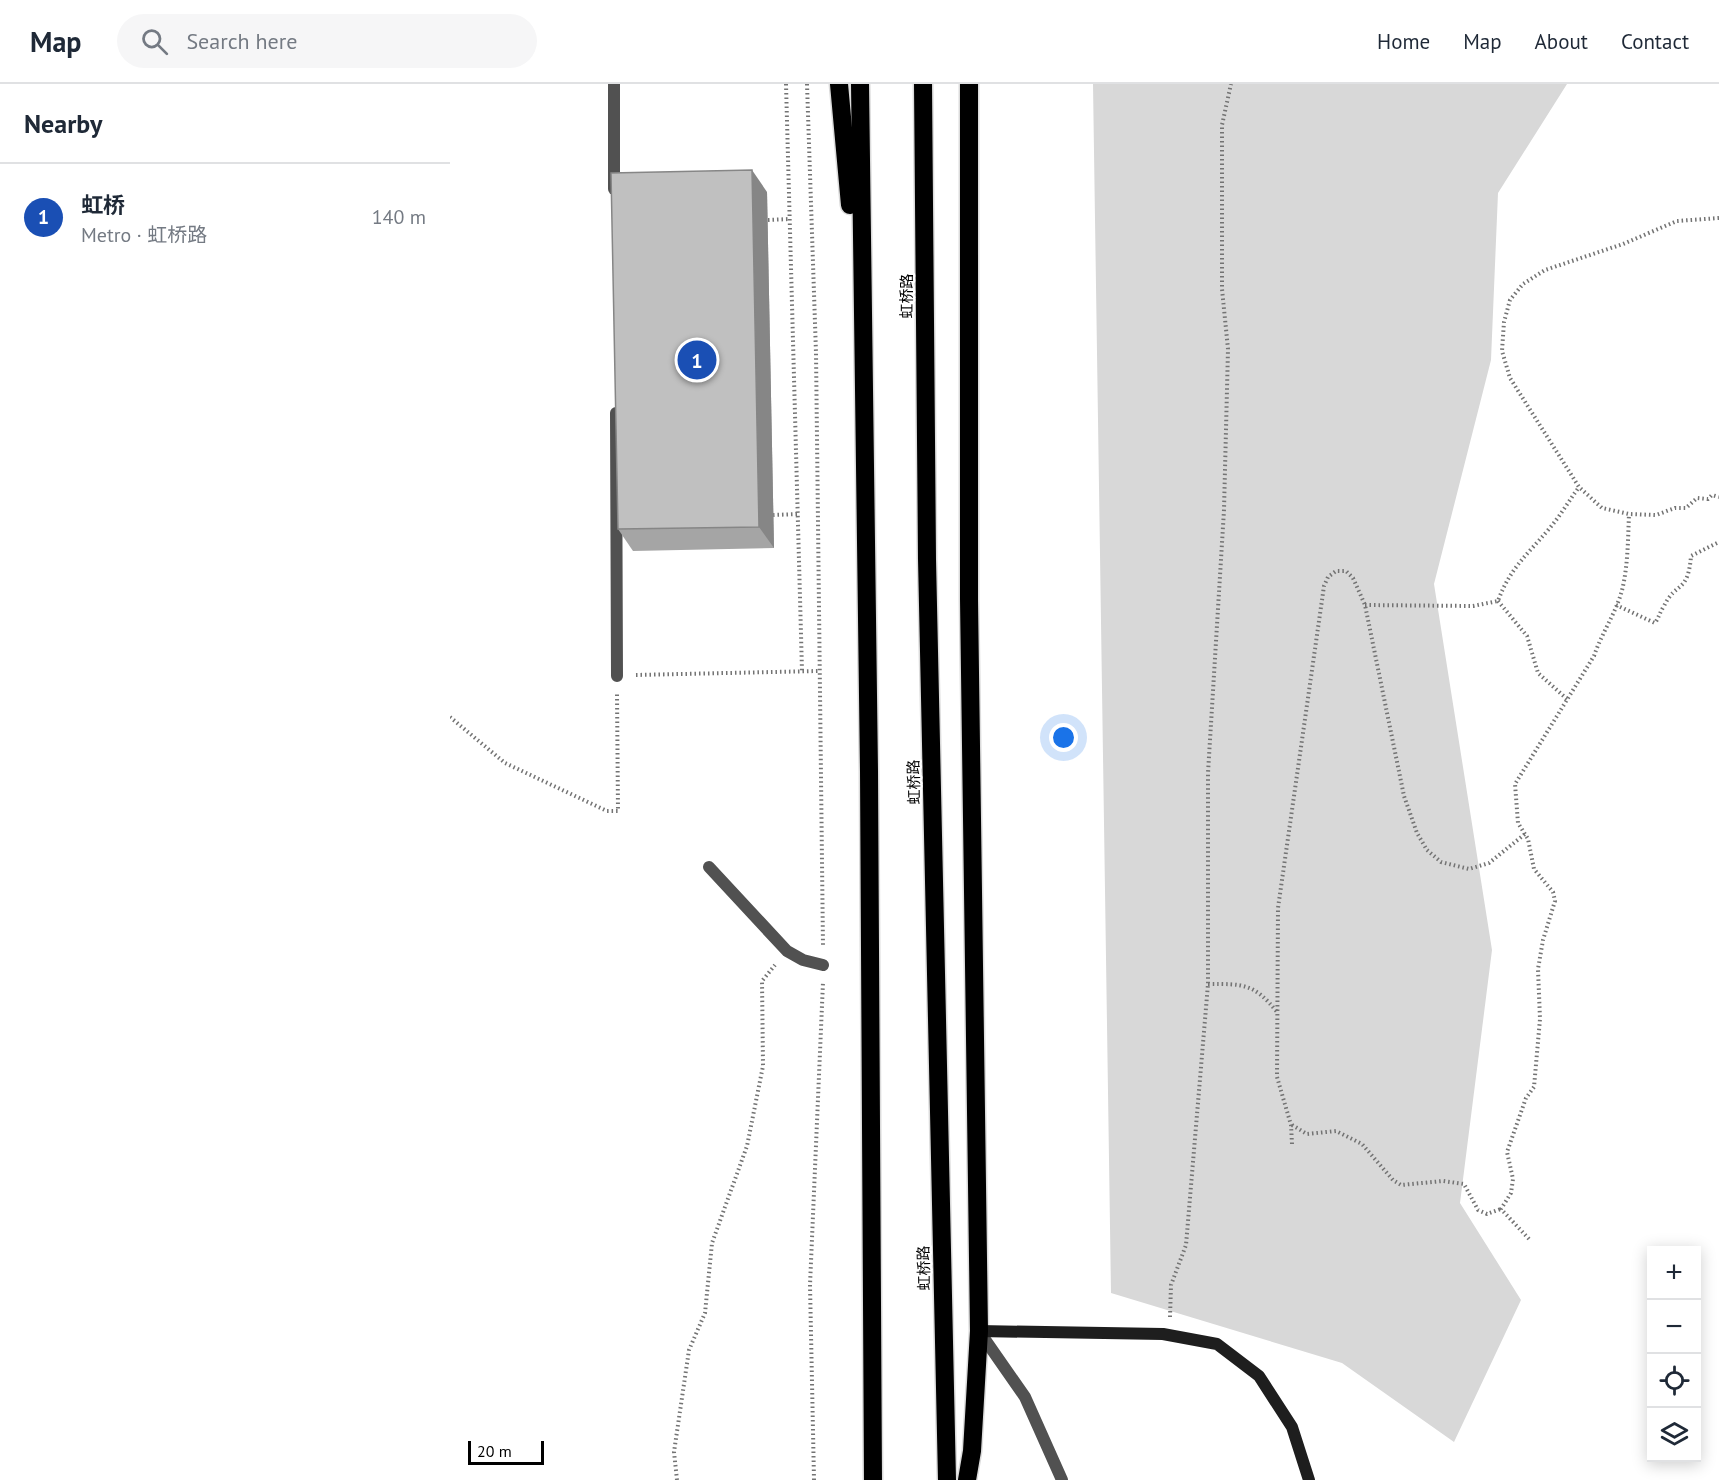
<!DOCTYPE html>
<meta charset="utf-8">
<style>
body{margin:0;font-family:"PT Sans","Noto Sans SC",sans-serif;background:#f6f6f7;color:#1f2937}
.controls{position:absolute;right:18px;bottom:18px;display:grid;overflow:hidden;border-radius:0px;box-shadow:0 3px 15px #0003}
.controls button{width:54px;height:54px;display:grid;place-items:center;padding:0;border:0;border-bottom:2px solid #e0e1e3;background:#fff;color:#1f2937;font:30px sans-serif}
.scale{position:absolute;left:18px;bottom:15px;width:76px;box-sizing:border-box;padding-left:6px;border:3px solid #000;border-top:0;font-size:16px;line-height:21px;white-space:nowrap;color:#000;-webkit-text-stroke:4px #fff;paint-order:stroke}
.you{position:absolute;left:614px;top:654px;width:21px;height:21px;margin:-15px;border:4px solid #fff;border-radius:50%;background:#1a73e8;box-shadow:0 0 0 9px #1a73e833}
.badge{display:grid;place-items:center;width:39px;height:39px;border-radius:50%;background:#7c3aed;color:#fff;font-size:20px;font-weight:700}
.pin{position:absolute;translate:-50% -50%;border:3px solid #fff;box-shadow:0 2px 6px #0006}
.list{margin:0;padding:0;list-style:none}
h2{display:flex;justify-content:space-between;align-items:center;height:78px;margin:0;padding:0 24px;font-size:26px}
h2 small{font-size:20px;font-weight:400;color:#747a83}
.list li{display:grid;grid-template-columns:39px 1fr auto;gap:18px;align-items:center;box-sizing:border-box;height:108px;padding:0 24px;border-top:2px solid #e0e1e3}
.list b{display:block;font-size:22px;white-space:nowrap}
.list p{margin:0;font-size:20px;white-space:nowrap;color:#747a83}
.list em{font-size:20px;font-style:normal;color:#747a83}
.icon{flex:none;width:33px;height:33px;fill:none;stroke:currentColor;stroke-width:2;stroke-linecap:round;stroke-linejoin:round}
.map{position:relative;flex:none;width:1269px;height:1396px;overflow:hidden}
header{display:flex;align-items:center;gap:36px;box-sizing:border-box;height:84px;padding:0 30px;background:#fff;border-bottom:2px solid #e0e1e3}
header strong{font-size:28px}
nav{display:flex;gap:33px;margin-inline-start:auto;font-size:21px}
.search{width:420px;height:54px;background:#f6f6f7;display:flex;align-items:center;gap:15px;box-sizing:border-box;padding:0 21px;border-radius:33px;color:#747a83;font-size:22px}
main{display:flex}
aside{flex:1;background:#fff}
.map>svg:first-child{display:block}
</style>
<header>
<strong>Map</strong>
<div class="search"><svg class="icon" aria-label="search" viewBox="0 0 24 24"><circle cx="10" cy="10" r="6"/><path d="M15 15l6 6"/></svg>Search here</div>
<nav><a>Home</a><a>Map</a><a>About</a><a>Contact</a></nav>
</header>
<main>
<aside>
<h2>Nearby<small></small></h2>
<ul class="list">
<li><span class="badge" style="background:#1a4fb4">1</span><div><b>虹桥</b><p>Metro · 虹桥路</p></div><em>140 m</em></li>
</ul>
</aside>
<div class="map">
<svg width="1269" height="1396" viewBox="0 0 1269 1396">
<rect width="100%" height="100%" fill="#fff"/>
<polygon fill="#d8d8d8" points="643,0 1117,0 1048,109 1041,276 984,500 1042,866 1010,1119 1071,1216 1004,1358 892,1279 661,1209"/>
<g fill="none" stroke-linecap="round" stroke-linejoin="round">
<g stroke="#dbdbdb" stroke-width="21">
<g id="highway">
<polyline points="389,0 400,121"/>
<polyline points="410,0 419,687 423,1396"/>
<polyline points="473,0 477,475 497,1396"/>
<polyline points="517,1396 522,1367 529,1247 519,515 519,0"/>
</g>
</g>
<g stroke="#737373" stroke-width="4" stroke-dasharray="1.5 3" stroke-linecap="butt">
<polyline points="336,0 352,587"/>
<polyline points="357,0 366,269 373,863"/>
<polyline points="1269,134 1227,137 1173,160 1095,186 1073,200 1060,216 1054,238 1052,267 1060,294 1129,403 1152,424 1179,430 1206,431 1225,424 1236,424 1247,414 1258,415 1262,411 1269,413"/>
<polyline points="318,136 340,135"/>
<polyline points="323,431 348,430"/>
<polyline points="1048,517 1077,552 1088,589 1118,616"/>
<path d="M915,521l108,1 25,-5c12,-33 29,-46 51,-72 11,-13 20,-28 30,-42"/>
<path d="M1166,521l39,18c4,-6 5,-11 9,-17 12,-25 24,-12 27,-50l28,-14"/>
<polyline points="186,591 368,587"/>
<polyline points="0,633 55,679 157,727 168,727 167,610"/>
<path d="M758,900c35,0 46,-1 69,28"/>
<polyline points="842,1041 857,1050 886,1047 912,1060 943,1096 951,1101 993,1097 1014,1100 1028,1126 1037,1130 1051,1125"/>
<polyline points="842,1060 841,1041 827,993 828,824 874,502 878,493 886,487 896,487 903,494 915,521 954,712 967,749 977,766 991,778 1019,785 1039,779 1075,750"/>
<path d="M1079,1155l-28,-30 10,-16 2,-14 -6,-27 19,-54 8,-11 6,-68 -2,-50 5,-29 12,-39 -2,-9 -19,-23 -6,-30 -10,-16 -3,-39 79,-128c8,-24 24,-46 29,-70 5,-23 5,-48 6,-72"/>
<polyline points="720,1233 721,1201 736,1161 758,900 758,689 774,426 778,265 772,205 772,41 781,0"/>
<polyline points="227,1396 224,1368 239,1266 255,1229 262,1159 297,1062 313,982 312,897 325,881"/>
<polyline points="364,1396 360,1201 373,898"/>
</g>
<g stroke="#515151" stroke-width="12">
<polyline points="164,0 164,105"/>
<polyline points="166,329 167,592"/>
<polyline points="259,783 337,867 353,876 373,881"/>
<polyline points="529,1247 575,1313 612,1396"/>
</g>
<polyline stroke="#1e1e1e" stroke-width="12" points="529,1247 713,1250 767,1260 809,1292 842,1343 859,1396"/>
<use href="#highway" stroke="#000" stroke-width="18"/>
</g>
<polygon fill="#a5a5a5" points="317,108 324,464 183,467 168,445"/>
<polygon fill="#868686" points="302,86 317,108 324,464 309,443"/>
<polygon fill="#c0c0c0" stroke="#868686" stroke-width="1.5" points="302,86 309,443 168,445 161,89"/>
<g text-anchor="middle" stroke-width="4.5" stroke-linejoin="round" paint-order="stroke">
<g font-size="15" fill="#000" stroke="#fff">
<text transform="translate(457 212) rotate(-90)" y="5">虹桥路</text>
<text transform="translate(464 698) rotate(-91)" y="5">虹桥路</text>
<text transform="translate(474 1184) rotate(-91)" y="5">虹桥路</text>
</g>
</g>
</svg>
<div class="controls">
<button>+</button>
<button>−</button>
<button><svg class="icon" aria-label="locate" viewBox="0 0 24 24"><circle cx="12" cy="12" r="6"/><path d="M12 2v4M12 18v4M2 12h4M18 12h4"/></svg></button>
<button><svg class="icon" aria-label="layers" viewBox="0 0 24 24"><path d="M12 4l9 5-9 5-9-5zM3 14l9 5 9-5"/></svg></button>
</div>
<div class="scale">20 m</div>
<div class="you"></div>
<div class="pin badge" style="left:247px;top:276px;background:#1a4fb4">1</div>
</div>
</main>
